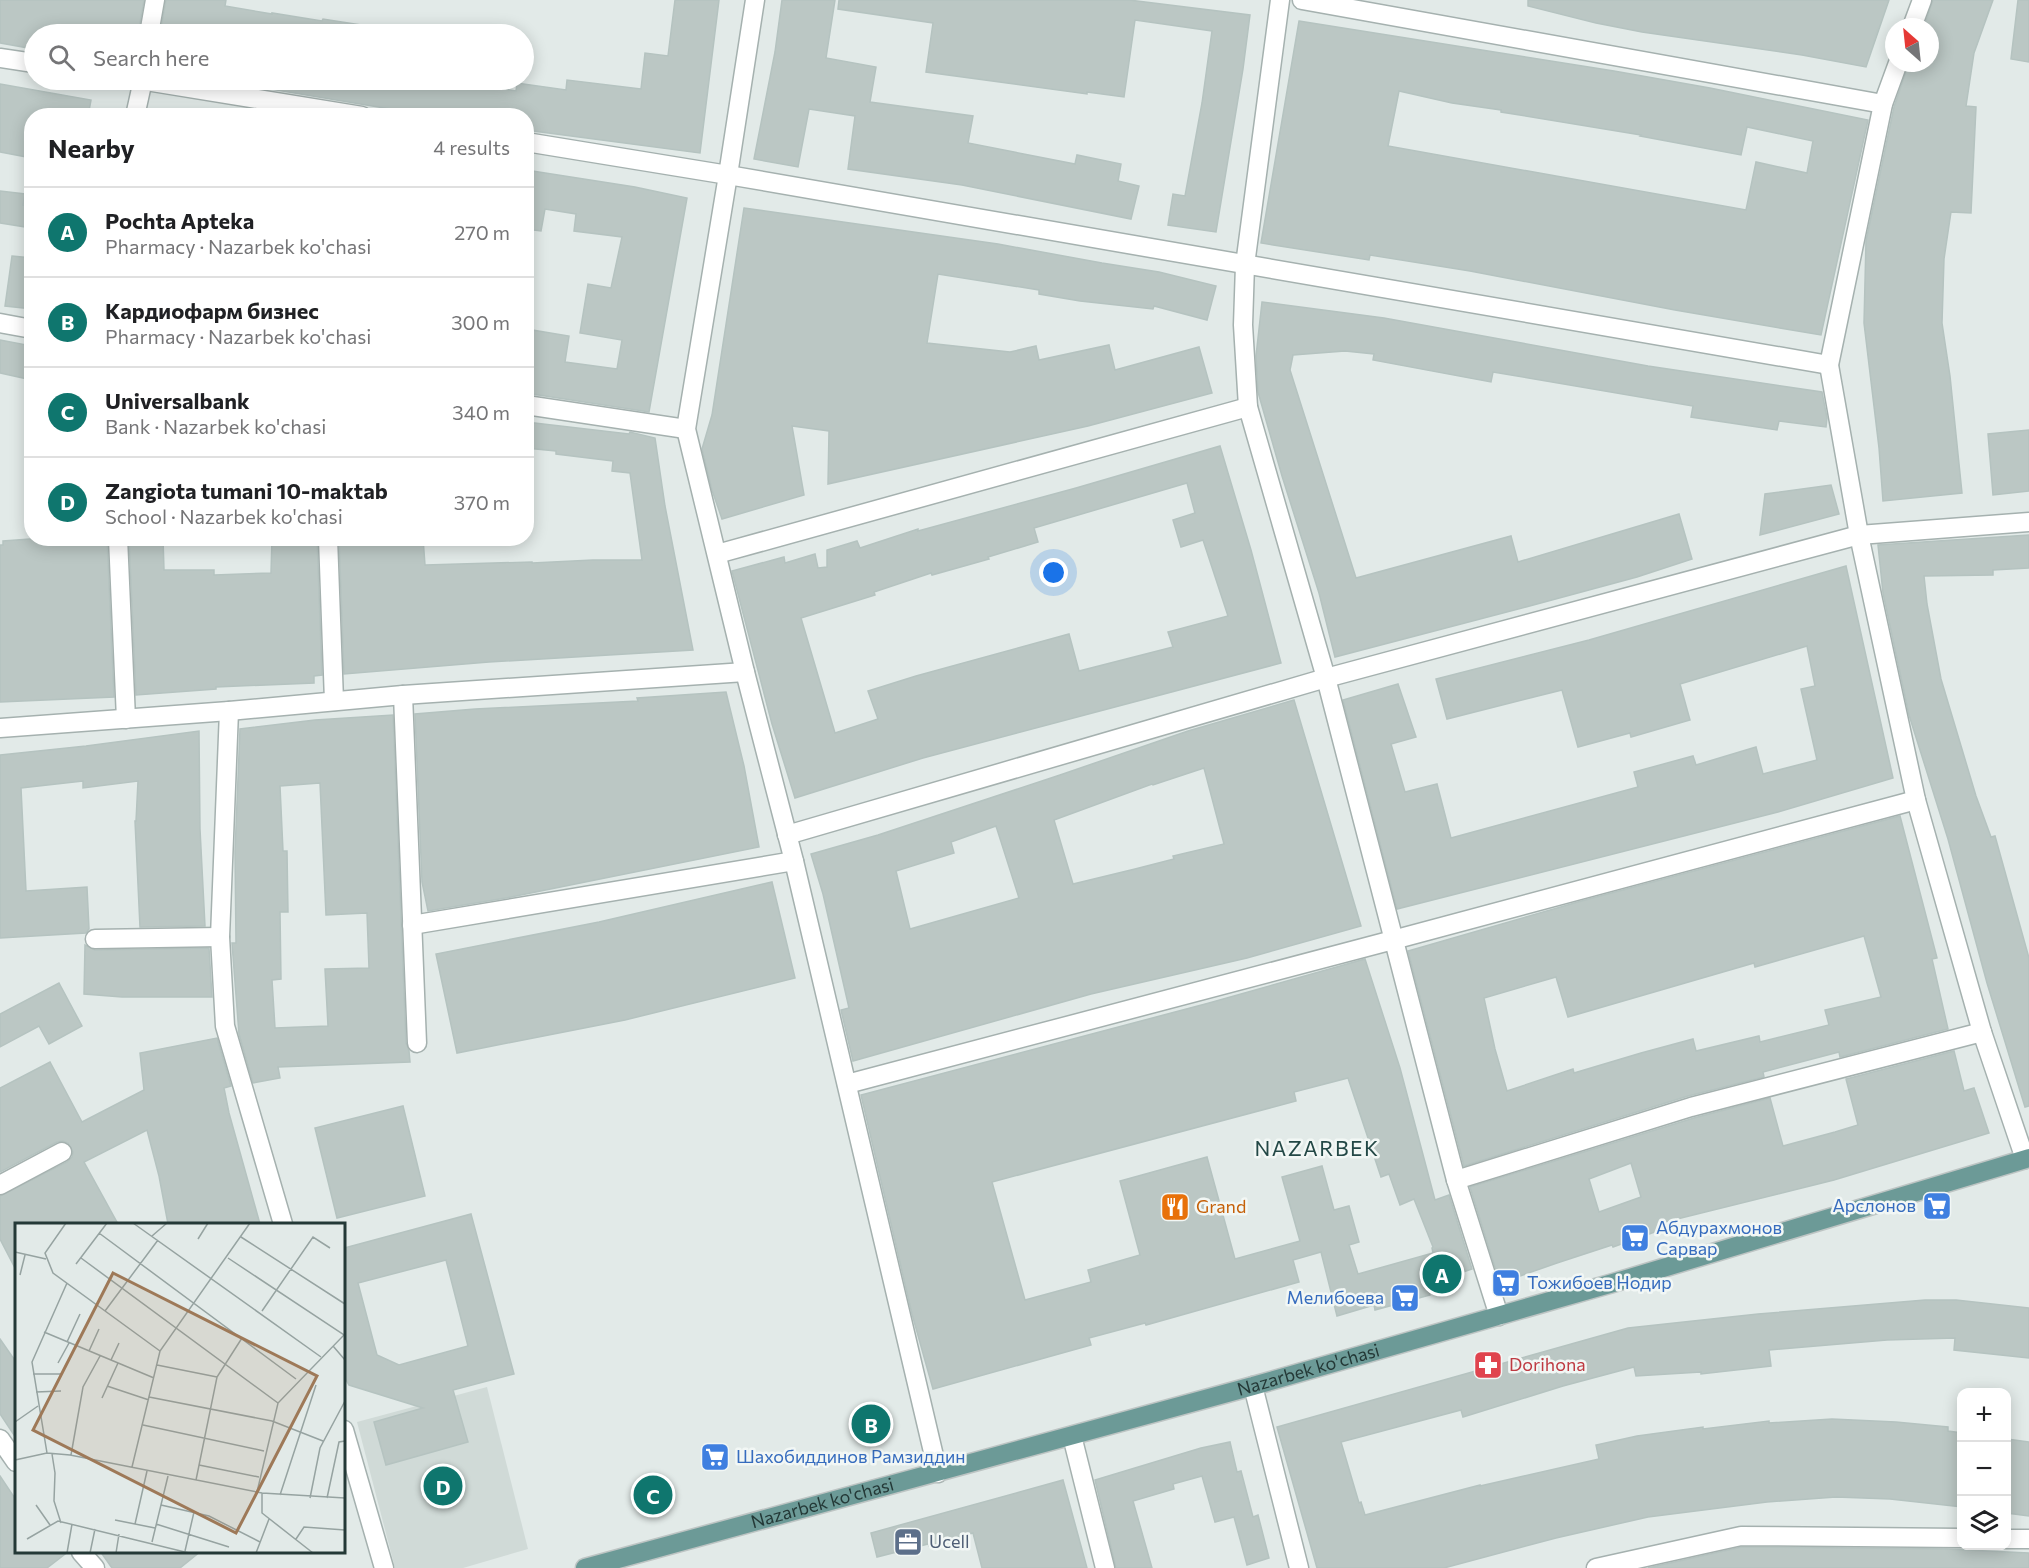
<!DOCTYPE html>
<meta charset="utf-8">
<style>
body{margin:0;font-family:Commissioner,sans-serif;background:#f6f6f6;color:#202124}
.controls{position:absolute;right:18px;bottom:18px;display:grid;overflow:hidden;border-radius:12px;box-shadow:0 3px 15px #0003}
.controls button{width:54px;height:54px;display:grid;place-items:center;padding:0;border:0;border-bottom:2px solid #e0e0e0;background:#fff;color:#202124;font:30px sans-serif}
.compass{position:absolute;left:1885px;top:18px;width:54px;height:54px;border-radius:50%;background:#fff;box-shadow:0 3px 15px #0003;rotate:333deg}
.you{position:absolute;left:1054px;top:573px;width:21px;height:21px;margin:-15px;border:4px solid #fff;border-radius:50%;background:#1a73e8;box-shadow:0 0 0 9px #1a73e833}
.badge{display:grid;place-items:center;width:39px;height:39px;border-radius:50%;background:#0f766e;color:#fff;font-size:20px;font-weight:700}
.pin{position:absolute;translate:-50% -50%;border:3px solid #fff;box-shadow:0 2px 6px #0006}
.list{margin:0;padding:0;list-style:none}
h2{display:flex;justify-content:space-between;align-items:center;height:78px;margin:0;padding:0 24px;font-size:26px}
h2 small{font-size:20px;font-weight:400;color:#757577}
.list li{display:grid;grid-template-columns:39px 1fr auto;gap:18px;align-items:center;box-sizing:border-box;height:90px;padding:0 24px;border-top:2px solid #e0e0e0}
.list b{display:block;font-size:22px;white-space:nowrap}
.list p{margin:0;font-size:20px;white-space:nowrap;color:#757577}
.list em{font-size:20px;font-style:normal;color:#757577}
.icon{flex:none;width:33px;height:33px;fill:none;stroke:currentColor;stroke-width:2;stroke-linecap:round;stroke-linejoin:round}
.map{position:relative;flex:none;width:2029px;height:1568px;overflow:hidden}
.search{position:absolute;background:#fff;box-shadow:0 3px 15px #0003;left:24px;top:24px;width:510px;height:66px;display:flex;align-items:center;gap:15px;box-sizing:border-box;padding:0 21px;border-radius:33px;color:#757577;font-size:22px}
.panel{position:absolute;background:#fff;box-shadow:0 3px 15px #0003;left:24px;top:108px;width:510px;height:438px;border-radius:24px}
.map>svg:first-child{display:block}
</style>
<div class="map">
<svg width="2029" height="1568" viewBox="0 0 2029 1568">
<rect width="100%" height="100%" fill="#e2eae8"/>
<polygon fill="#d0dad7" points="487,1387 528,1549 463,1568 395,1568 357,1422"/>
<g fill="#bbc7c4" stroke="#b5c3c0" stroke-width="1.5" fill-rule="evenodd">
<polygon points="0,0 144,0 138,34 34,34 34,49 0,43"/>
<polygon points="166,0 226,0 225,6 272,14 272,13 322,21 323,19 367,26 366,34 160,34"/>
<polygon points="675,0 719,0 700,153 526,130 526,116 432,116 264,88 265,80 446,80 516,91 517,83 566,90 567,80 641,89 645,53 668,56"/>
<polygon points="782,0 835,0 826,58 876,67 870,102 973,116 968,143 1075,164 1077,155 1121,164 1118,181 1139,186 1131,219 962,185 848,169 855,116 809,109 798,167 754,159 775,52"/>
<polygon points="839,0 1129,0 1250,15 1243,69 1216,232 1168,225 1173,194 1185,196 1202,103 1212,31 1135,20 1124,97 1087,92 1087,94 926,72 933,23 838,9"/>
<polygon points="1528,0 1889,0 1866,67 1802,55 1642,32 1596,23 1528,6"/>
<polygon points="1933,0 1993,0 1974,53 1966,106 1976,107 1971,213 1951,212 1944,259 1942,323 1950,376 1962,493 1883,501 1879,448 1864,323 1866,241 1894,107 1909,63 1930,63 1930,27 1924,27"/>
<polygon points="2018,0 2029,0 2029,62 2011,59"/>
<path d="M1299,21l315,50 96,17 158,32 -47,215 -146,-25 -205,-39 -100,-16 -1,5 -108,-17zM1399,91l53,12 49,7v2l140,23 -1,1 101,19 6,-28 66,14 -6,32 -51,-11 -10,48 -358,-64z"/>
<polygon points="0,84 91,100 88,116 32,116 32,158 0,152"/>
<polygon points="526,170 635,187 687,198 649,412 526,393 526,329 569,336 565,362 617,369 622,340 580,333 588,284 611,288 622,237 574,231 576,214 545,209 541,231 526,229"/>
<polygon points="0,191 25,194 23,205 32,206 32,228 0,223"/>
<polygon points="744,208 998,244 1102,263 1159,272 1216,286 1207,320 1154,306 1153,309 1080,301 1039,294 1039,290 938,274 927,343 1010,352 1036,346 1039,360 1109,345 1115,370 1199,347 1212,393 1088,426 828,484 829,431 792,426 804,495 722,519 712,490 702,449 712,415"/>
<polygon points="12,256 32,258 32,309 5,306"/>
<polygon points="1262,302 1384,318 1648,366 1822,392 1827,418 1826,427 1779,421 1777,430 1691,417 1693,406 1493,372 1491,382 1373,360 1374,354 1345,351 1293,355 1290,370 1356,578 1511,536 1518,562 1679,514 1692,559 1637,577 1526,607 1335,657 1319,593 1282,476 1258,392 1256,356"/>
<polygon points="0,340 32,346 32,380 0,373"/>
<polygon points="526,422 629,434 630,432 655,438 665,506 693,650 489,662 344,674 339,538 423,538 425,565 532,562 532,563 593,560 642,560 630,473 612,471 613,461 556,454 556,451 526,448"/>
<polygon points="2029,430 2029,491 1993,495 1988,434"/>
<path d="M1220,446l31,104 30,113 -358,95 -128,40 -23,-74 -40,-153 52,-14 1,6 30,-9 3,14 9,-1v-17l30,-9 3,7 58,-19v2l158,-43zM1187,483l8,30 -22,7 8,27 22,-7 25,76 -60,16 5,15 -94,24 -10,-37 -153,42 -48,15 10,28 -43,14 -34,-115 74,-23 -1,-3 57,-19 1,2 57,-16 -1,-2 50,-15 -4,-14z"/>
<polygon points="1831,485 1839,514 1760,535 1765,494"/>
<polygon points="2029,535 2029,568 1993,570 1993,575 1924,576 1927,604 1941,679 1976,796 1991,837 1995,836 2029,958 2029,1106 2025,1107 1987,983 1948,839 1909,715 1883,593 1878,545"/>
<polygon points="44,538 107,538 114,697 0,702 0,545 3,545 3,541"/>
<polygon points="129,538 163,538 164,570 214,570 214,575 271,573 272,538 317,538 322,675 314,676 314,683 216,687 216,689 136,695"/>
<polygon points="1846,566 1893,778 1778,812 1397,909 1343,700 1398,684 1416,737 1391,744 1405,792 1437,784 1451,838 1638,787 1634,772 1693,756 1696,765 1756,747 1763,774 1817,760 1801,689 1815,686 1807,646 1680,684 1690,720 1631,737 1630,733 1578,747 1562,690 1447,719 1436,679 1589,640"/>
<polygon points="726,692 744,766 759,847 511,897 428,911 422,882 415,714 475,709 638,701 637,698"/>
<path d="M1294,700l67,226 -114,32 -156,36 -238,67 -12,-51 8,-2 -26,-114 -12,-40 67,-19 182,-60 128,-44zM1204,768l20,76 -51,12 1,3 -39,10 -62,15 -19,-64 98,-36 1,1zM996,826l23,72 -109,31 -14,-58 58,-18 -3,-11z"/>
<path d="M393,715l13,328 3,8 1,11 -132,5 2,11 -27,5 -14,-49 -7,-91h4l-1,-91 5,-123 75,-9zM320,783l6,132 41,-2 2,55 -44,1 3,57 -53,2 -3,-48 9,-1 -1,-67h8l-1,-61h-4l-3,-65z"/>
<polygon points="199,731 200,829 205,926 140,927 135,821 136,821 138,781 83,788 83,781 21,788 26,891 87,887 89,929 86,933 0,938 0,755 86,746"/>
<path d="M1900,816l37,142 -5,1 16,70 -108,28 -1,-5 -76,20 1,5 -76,19 -224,70 -56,-215 170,-49zM1864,936l17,61 -56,13 4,15 -69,17 -1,-6 -63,15 -3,-12 -52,14 -67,20 -1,-4 -66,22 -12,-42 -11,-51 72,-21 12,40 186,-54 1,4z"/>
<polygon points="772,882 795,978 625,1020 457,1053 436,954 599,922"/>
<polygon points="85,945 95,950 209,948 212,997 122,997 84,994"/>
<path d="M1365,959l35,109 35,132 14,-5 23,74 -45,15 3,11 -55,15 -1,-5 -37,11 -16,-64 -28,8 6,22 -153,43 -1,-2 -56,15 2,7 -158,44 -21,-75 -51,-219 348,-92zM1348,1078l33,99 8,-3 11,31 14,-6 19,48 -1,1 1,5 -75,21 -9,-29 10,-3 -10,-36 -15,4 -12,-44 -40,11 18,64 -65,18 -28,-102 -87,24 20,74 -52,15 3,12 -66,18 -33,-118 304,-81 -2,-9z"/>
<polygon points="59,983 82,1026 49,1044 39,1026 0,1047 0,1014"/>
<polygon points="217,1038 231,1086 224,1088 229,1113 260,1224 168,1224 159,1176 147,1130 84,1162 118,1224 16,1224 16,1270 0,1239 0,1196 67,1162 72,1157 73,1152 68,1143 63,1141 57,1142 0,1172 0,1088 50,1062 82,1122 144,1090 140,1053"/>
<path d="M1954,1051l10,40 10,-3 15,45 -155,47 -173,43 2,6 -50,18 -1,-2 -55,18 -57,20 -30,-96 224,-69 76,-20 13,48 52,-14 23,-7 -12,-46zM1631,1163l10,34 -42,15 -10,-33z"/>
<polygon points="403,1106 425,1196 337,1218 315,1128"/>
<path d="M471,1214l43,160 -61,16 15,52 -82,23 -12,-43 49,-14 -74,-23 -5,-9v-128zM446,1260l22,86 -69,19 -22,-10 -19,-72z"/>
<polygon points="1925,1300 1956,1300 2029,1308 2029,1358 1954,1350 1955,1338 1887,1340 1769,1350 1771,1366 1701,1374 1701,1372 1636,1376 1634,1367 1563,1386 1463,1417 1461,1410 1341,1442 1359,1503 1361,1502 1365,1515 1480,1485 1480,1486 1599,1459 1596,1445 1637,1436 1703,1427 1703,1429 1769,1421 1769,1423 1832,1419 1896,1422 1948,1427 1948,1431 1962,1433 1962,1507 1890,1499 1836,1497 1767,1502 1648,1517 1556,1538 1444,1568 1317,1568 1277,1427 1628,1328 1758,1314"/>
<polygon points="0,1339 16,1362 16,1438 0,1414"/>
<polygon points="2007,1439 2029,1442 2029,1516 2007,1513"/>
<polygon points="1230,1442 1237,1472 1241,1471 1253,1517 1258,1515 1269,1558 1247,1565 1234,1517 1215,1522 1202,1476 1173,1484 1174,1489 1133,1501 1152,1568 1116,1568 1095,1480 1201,1448"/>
<polygon points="0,1476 16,1500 16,1551 69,1551 47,1568 0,1568"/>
<polygon points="1063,1480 1087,1568 982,1568 973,1533 929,1546 928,1544 877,1557 871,1533"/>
<polygon points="1742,1547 1946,1549 2029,1553 2029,1568 1648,1568"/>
<polygon points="100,1551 201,1551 180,1568 112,1568"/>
</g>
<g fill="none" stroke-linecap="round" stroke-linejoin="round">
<g stroke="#a5b1af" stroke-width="21">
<g id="minor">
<polyline points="755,0 728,175 686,429 745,672 794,861 938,1473"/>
<polyline points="1280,0 1245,265 1243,325 1248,407 1326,678 1456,1180 1499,1316"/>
<polyline points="1302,0 1883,104"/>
<polyline points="1912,27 1922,0"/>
<polyline points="149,34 155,0"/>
<polyline points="0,58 34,63"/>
<polyline points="1898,63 1883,104 1829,365 1859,535 1916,800 1982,1032 2025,1159"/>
<polyline points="140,80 362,116"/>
<polyline points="135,116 143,80"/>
<polyline points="526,142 728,175 1829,365"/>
<polyline points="0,323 32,329"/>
<polyline points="526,405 686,429"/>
<polyline points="118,538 126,719"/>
<polyline points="328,538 334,701"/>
<polyline points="717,554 1248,407"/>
<polyline points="403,695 417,1043"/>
<polyline points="229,711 220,937 225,1026 283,1224"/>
<polyline points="0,728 229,711 403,695 745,672"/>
<polyline points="787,835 1326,678 1859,535 2029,522"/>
<polyline points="412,925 794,861"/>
<polyline points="95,939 220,937"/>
<polyline points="847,1084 1393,940 1916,800"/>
<polyline points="1456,1180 1691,1107 1982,1032"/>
<polyline points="0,1185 62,1152"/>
<polyline points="1253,1386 1299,1568"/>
<polyline points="344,1430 384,1568"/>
<polyline points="1072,1436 1105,1568"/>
<polyline points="0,1439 16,1462"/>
<polyline points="2006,1539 2029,1539"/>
<polyline points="81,1552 95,1568"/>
<polyline points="1596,1568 1741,1536 1962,1538"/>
</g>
</g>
<g stroke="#bdc4c3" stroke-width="21">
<g id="major">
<path id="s1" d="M585,1568l668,-182 360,-103 416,-125"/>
</g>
</g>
<use href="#minor" stroke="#fff" stroke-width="18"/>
<use href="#major" stroke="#6c9a97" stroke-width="18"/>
</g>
<defs>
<g id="supermarket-square" transform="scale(1.5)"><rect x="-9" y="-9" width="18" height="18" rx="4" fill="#3f7fe0" stroke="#f2f7f5"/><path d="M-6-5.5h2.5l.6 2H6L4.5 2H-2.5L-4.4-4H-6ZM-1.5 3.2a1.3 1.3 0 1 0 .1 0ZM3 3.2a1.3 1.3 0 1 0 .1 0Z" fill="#fff"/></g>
<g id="restaurant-square" transform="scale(1.5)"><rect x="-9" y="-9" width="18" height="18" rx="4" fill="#e8710a" stroke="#f2f7f5"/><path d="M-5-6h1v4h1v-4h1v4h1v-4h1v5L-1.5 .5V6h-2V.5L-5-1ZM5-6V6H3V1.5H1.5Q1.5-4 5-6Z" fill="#fff"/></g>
<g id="pharmacy-square" transform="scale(1.5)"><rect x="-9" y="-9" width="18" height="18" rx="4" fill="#e0444e" stroke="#f2f7f5"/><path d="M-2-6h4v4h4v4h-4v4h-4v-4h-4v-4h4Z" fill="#fff"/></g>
<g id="office-square" transform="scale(1.5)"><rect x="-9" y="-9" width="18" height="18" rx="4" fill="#5c6f8a" stroke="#f2f7f5"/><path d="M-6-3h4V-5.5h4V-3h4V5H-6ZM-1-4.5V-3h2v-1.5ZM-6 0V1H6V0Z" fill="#fff"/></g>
</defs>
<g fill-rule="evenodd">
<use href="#supermarket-square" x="1937" y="1206"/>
<use href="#restaurant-square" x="1175" y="1207"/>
<use href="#supermarket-square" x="1635" y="1238"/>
<use href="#supermarket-square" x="1506" y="1283"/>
<use href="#supermarket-square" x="1405" y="1298"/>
<use href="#pharmacy-square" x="1488" y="1365"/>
<use href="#supermarket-square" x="715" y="1457"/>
<use href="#office-square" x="908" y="1542"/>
</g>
<g text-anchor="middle" stroke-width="5" stroke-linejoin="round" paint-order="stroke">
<g font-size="18" fill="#366cbe" stroke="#f2f7f5" text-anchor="start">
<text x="1916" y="1212" text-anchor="end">Арслонов</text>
<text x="1656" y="1234">Абдурахмонов<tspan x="1656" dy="21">Сарвар</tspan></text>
<text x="1527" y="1289">Тожибоев Нодир</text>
<text x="1384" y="1304" text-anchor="end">Мелибоева</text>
<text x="736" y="1463">Шахобиддинов Рамзиддин</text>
</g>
<g font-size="18" fill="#c56008" stroke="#f2f7f5" text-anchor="start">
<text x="1196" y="1213">Grand</text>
</g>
<g font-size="18" fill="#be3a42" stroke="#f2f7f5" text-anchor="start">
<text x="1509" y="1371">Dorihona</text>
</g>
<g font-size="18" fill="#243937" stroke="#f2f7f5">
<text dy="6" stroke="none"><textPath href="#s1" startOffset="750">Nazarbek ko'chasi</textPath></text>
<text dy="6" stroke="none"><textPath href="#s1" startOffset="246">Nazarbek ko'chasi</textPath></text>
</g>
<g font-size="18" fill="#4e5e75" stroke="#f2f7f5" text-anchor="start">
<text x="929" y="1548">Ucell</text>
</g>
<g font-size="21" letter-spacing="1.5" fill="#234846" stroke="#f2f7f5">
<text x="1317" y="1156">NAZARBEK</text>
</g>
</g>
<g transform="translate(15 1223)">
<rect width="330" height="330" fill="#e2eae8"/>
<path fill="none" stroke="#96a3a1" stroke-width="1.5" d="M51,0l-21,30 8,20 107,78M118,0l188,134M84,10l197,146M137,13l15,-13M226,14l104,67M183,16l10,-16M0,29l31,7M66,35l197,145M213,35l116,77 -66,68 -21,89M61,41l31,-41M5,52l5,-20M90,88l53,-71M247,88l51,-74 17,11M29,109l110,46M52,119l13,-28M318,123l12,14M74,128l10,-22M96,137l8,-17M43,140l11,-20M142,142l60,12M18,151h28M92,163l42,14M21,169l25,-1M134,174l123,24 51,20M87,175l16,-35M0,199l23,-16M128,202l121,26M32,230l-15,-91 35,-79M37,231l3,19 -1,28 7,22M56,232l12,-68 17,-31M0,237l32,-7 23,2 192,38 83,5M184,242l60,12M117,244l28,-116 90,-128M181,257l21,-103 25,-39M247,270v20l51,40M265,272l36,-110M295,275l10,-50 25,-47M312,275l12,-56 6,-1M21,282l14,20M146,282l48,11 51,26M100,297l40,8M120,301l12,-53M141,301l73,23M12,316l31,-18 131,32M281,316l8,-12 41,3M137,319l16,-66M170,328l9,-39M52,330l5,-29M75,330l5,-24M101,330l3,-19M241,330l13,-34"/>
<path fill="#9e7958" fill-opacity="0.15" stroke="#9e7958" stroke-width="3" d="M98,50l204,103 -81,157 -203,-103z"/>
<rect width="330" height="330" fill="none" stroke="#243937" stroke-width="3"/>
</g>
</svg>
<div class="controls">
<button>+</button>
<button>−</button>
<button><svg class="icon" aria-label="layers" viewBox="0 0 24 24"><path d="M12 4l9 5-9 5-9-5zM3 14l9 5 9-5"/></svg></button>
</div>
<svg class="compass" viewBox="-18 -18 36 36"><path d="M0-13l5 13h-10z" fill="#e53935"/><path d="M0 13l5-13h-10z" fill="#757577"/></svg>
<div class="you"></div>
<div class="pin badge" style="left:1442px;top:1274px">A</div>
<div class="pin badge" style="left:871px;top:1424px">B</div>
<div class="pin badge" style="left:653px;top:1495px">C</div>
<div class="pin badge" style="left:443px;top:1486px">D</div>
<div class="search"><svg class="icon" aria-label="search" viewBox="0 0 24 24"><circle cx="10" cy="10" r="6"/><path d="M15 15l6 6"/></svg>Search here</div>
<section class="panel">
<h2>Nearby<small>4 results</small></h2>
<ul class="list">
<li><span class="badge">A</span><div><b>Pochta Apteka</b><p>Pharmacy · Nazarbek ko'chasi</p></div><em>270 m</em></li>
<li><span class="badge">B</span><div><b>Кардиофарм бизнес</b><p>Pharmacy · Nazarbek ko'chasi</p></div><em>300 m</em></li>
<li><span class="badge">C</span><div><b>Universalbank</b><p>Bank · Nazarbek ko'chasi</p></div><em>340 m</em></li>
<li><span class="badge">D</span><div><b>Zangiota tumani 10-maktab</b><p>School · Nazarbek ko'chasi</p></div><em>370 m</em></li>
</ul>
</section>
</div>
